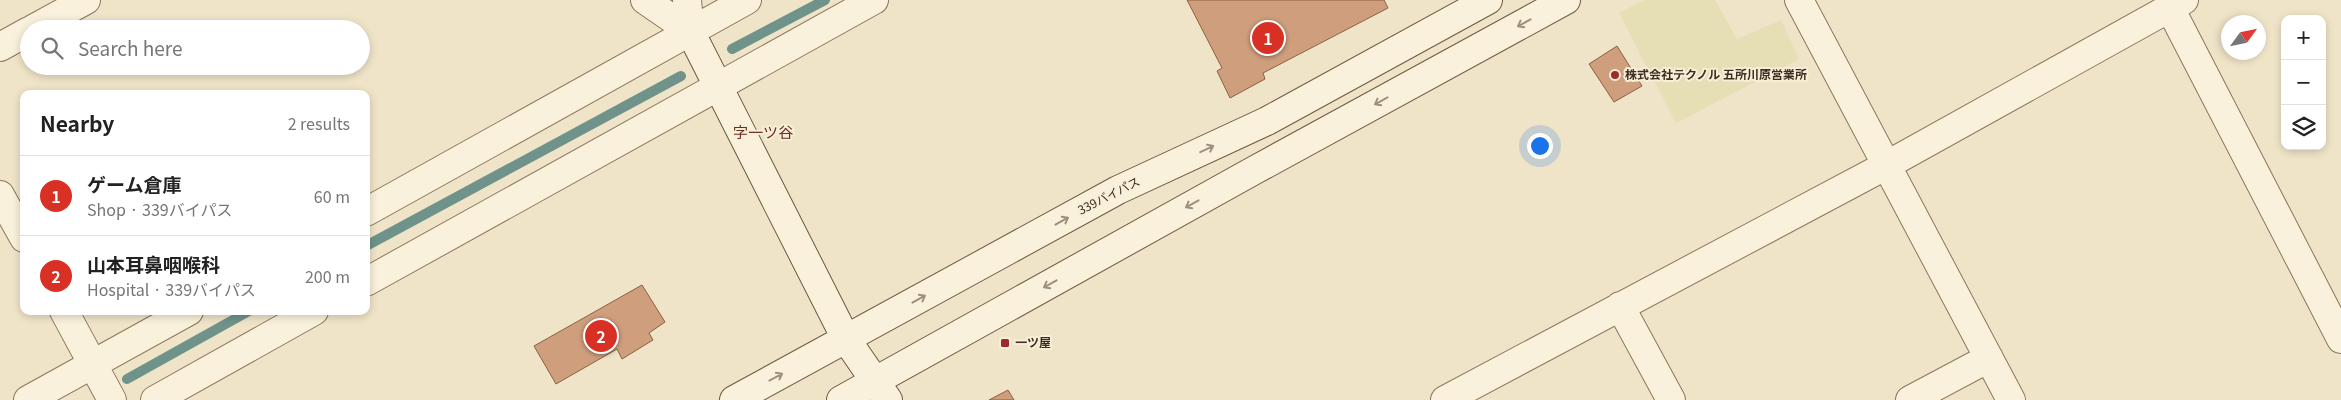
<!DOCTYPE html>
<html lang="en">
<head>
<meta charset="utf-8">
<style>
	:root { --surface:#fff; --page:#f2f2f2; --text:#222; --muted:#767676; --line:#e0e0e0; --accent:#d93025 }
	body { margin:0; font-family:Georgia,"Noto Sans JP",serif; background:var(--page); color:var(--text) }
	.controls { position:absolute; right:15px; top:15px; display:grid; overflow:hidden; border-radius:10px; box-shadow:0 2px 8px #0003 }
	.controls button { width:45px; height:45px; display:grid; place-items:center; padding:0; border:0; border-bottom:1px solid var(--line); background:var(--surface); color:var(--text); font:25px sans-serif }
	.compass { position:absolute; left:2221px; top:15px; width:45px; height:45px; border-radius:50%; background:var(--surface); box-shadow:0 2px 8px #0003; rotate:57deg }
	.you { position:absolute; left:1539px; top:145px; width:18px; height:18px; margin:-12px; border:4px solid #fff; border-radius:50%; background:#1a73e8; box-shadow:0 0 0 8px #1a73e833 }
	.badge { display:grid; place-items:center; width:32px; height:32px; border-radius:50%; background:var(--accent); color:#fff; font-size:16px; font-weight:700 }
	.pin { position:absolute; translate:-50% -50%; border:2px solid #fff; box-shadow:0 1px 5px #0006 }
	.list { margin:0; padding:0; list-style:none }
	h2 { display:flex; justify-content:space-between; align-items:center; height:65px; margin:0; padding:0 20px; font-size:21px }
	h2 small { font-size:16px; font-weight:400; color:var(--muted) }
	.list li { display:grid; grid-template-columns:32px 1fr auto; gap:15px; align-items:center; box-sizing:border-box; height:80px; padding:0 20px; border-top:1px solid var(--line) }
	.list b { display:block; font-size:19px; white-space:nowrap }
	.list p { margin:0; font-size:16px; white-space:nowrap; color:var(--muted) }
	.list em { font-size:16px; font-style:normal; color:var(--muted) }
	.icon { flex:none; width:28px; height:28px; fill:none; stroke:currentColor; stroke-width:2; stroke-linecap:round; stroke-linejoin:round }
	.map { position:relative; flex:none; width:2341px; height:400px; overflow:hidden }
	.search { position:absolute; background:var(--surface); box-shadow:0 2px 8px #0003; left:20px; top:20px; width:350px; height:55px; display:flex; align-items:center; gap:12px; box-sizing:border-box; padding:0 18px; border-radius:28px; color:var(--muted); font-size:19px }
	.panel { position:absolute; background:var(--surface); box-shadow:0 2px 8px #0003; left:20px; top:90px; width:350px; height:225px; border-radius:10px }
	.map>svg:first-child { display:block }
	.farmland { fill:#e6deb5 }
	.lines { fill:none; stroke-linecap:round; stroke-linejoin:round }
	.stream { stroke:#6f938a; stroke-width:10 }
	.building { fill:#cf9f7d; stroke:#8d5f41 }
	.street-casing { stroke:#8d765c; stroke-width:30 }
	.secondary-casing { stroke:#6f573f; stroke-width:30 }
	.street { stroke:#faf1dc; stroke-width:28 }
	.secondary { stroke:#faf1dc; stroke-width:28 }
	.oneway { stroke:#9c907e }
	.poi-dot { fill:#9e2a2b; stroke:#f7eed8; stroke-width:2 }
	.labels { text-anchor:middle; stroke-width:4; stroke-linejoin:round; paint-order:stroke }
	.poi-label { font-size:12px; font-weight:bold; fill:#3d2e20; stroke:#f7eed8; text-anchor:start }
	.street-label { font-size:12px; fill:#3d2e20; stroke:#f7eed8 }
	.quarter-label { font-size:15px; fill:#6b2e1e; stroke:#f7eed8 }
</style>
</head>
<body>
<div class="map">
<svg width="2341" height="400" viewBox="0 0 2341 400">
	<rect width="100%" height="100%" fill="#f0e4c8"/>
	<path class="farmland" d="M1645 0H1715L1737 39 1781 20 1799 59 1676 123 1619 13Z"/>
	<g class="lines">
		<path class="stream" d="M732 49 825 0
			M366 246 681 76
			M127 379 249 311"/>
	</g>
	<path class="building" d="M1187 0H1384L1388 8 1263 73 1265 79 1230 98 1217 71 1222 68Z
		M1617 46 1642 86 1614 102 1589 64Z
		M642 285 665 322 649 333 653 340 622 359 617 349 556 384 534 346Z
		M1008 390 1014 400H989Z"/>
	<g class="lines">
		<defs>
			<path id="street" d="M645 0 690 31
				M687 0 690 31
				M1799 0 2011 400
				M2170 8 2341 339
				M33 29 86 0
				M0 47 29 31
				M0 195 24 238
				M366 212 747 0
				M366 282 874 0
				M1620 306 1671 400
				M64 311 112 400
				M28 400 189 311
				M155 400 314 311
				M1445 400 1887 165 2184 0
				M1910 400 1989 358"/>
			<path id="secondary" d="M690 31 846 339 888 400
				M734 400 1118 190 1267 121 1488 0
				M841 400 1253 171 1566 0"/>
		</defs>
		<use href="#street" class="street-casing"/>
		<use href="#secondary" class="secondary-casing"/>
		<use href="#street" class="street"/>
		<use href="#secondary" class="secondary"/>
	</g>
	<defs><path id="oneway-shaft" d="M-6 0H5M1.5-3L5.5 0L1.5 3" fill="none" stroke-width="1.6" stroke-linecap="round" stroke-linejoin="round" transform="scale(1.25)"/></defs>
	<g class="oneway">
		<use href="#oneway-shaft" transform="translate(1524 23) rotate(151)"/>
		<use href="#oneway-shaft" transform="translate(1381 101) rotate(151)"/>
		<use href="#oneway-shaft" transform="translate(1207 149) rotate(-25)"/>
		<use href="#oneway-shaft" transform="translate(1192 204) rotate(151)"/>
		<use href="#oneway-shaft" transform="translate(1062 221) rotate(-29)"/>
		<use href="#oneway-shaft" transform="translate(1050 284) rotate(151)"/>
		<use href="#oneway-shaft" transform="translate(919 299) rotate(-29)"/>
		<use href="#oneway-shaft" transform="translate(776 377) rotate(-28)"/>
	</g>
	<g class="poi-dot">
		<circle cx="1615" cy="75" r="5"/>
		<rect x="1000" y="338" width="10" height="10" rx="2.5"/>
	</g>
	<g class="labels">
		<g class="poi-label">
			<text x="1625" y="79">株式会社テクノル 五所川原営業所</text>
			<text x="1015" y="347">一ツ屋</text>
		</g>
		<g class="street-label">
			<text transform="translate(1109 196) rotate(-27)" y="4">339バイパス</text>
		</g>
		<g class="quarter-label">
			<text x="763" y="138">字一ツ谷</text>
		</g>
	</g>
</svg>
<div class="controls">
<button>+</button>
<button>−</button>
<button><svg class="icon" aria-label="layers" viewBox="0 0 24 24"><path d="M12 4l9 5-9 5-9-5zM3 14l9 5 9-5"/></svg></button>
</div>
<svg class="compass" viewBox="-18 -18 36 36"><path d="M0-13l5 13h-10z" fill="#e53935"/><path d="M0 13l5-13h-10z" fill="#767676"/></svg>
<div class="you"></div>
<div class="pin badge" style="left:1268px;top:38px">1</div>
<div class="pin badge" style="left:601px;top:336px">2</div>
<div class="search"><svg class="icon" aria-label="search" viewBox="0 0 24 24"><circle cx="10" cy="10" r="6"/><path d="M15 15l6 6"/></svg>Search here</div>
<section class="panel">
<h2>Nearby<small>2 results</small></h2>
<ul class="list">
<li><span class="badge">1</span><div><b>ゲーム倉庫</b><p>Shop · 339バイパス</p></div><em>60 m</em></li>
<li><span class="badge">2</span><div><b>山本耳鼻咽喉科</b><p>Hospital · 339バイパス</p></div><em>200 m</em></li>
</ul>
</section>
</div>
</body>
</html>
